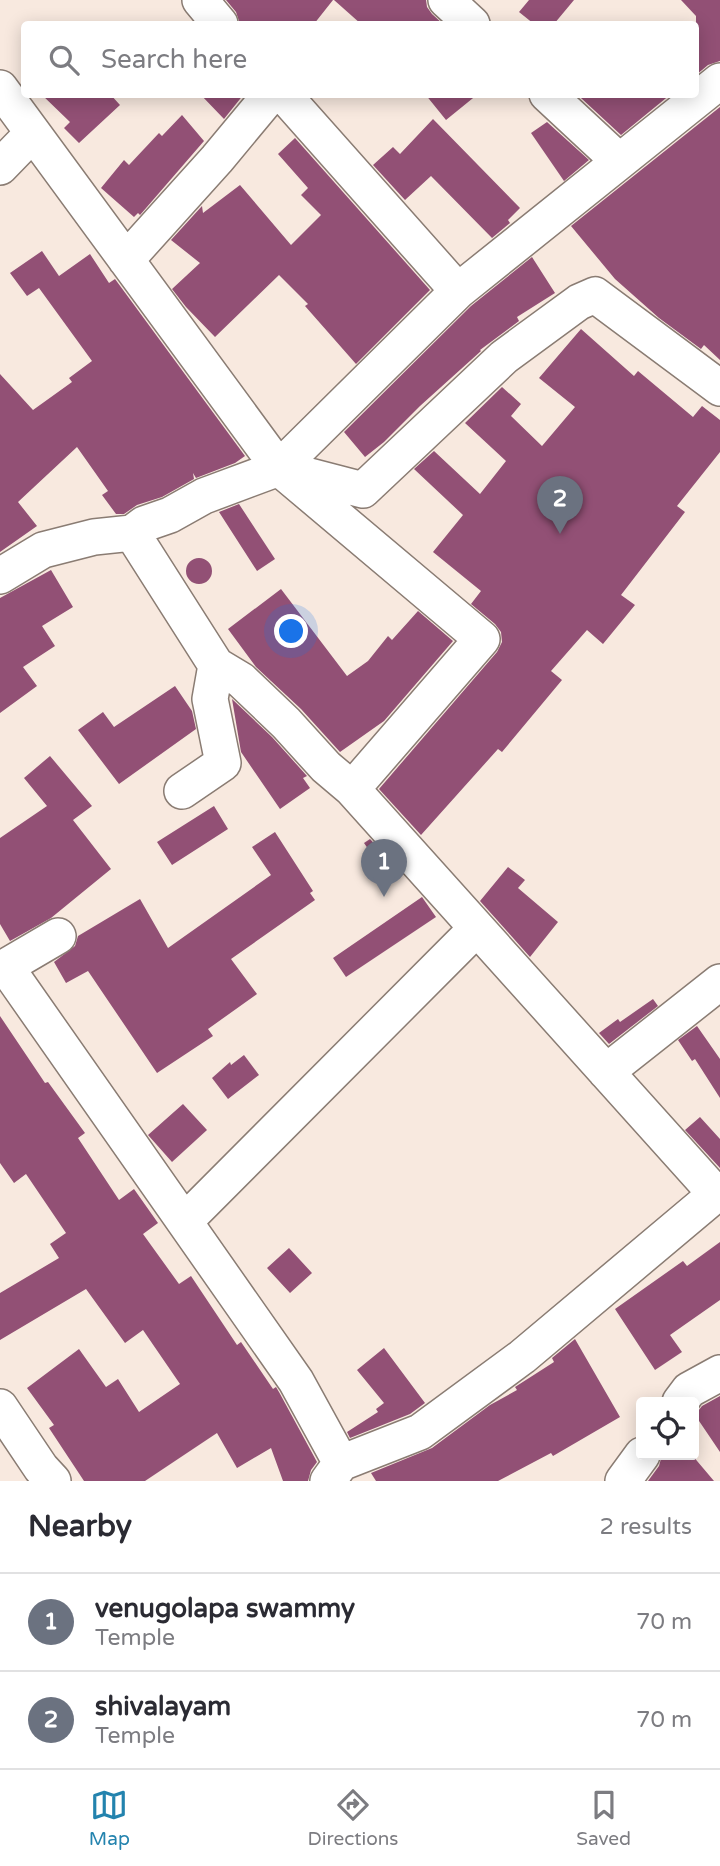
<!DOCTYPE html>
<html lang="en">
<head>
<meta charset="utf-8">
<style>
	:root { --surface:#fff; --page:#f7f7f7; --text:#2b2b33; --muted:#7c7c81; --line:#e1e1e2; --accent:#2383ae }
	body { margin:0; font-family:"Varela Round",sans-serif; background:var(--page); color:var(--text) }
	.controls { position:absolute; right:21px; bottom:21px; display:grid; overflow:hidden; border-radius:7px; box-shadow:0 4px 18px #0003 }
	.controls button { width:63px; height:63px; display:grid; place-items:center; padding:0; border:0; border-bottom:2px solid var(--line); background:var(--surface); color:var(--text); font:35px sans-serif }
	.you { position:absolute; left:292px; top:632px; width:24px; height:24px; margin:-18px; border:5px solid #fff; border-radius:50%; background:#1a73e8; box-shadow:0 0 0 10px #1a73e833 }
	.badge { display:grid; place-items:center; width:46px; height:46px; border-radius:50%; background:var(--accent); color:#fff; font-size:23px; font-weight:700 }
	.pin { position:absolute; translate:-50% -58px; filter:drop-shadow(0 2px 4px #0008) }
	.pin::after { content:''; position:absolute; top:37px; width:24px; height:21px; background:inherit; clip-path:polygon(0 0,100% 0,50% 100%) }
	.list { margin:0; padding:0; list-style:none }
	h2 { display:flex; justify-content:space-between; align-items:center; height:91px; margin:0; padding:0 28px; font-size:30px }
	h2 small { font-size:23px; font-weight:400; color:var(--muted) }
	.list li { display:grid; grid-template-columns:46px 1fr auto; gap:21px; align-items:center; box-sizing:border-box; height:98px; padding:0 28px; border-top:2px solid var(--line) }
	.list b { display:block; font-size:26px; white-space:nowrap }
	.list p { margin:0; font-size:23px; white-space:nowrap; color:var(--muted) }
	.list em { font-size:23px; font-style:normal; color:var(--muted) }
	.icon { flex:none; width:38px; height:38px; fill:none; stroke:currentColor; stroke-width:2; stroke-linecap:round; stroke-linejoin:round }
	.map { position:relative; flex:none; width:720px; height:1481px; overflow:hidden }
	.search { position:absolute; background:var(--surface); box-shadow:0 4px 18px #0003; left:21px; right:21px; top:21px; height:77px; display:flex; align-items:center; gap:18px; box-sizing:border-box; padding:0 24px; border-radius:7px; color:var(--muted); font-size:26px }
	.sheet { height:287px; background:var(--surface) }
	nav { display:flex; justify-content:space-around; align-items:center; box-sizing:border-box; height:98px; border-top:2px solid var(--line); background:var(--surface); font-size:19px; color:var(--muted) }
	nav a { display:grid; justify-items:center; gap:4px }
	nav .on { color:var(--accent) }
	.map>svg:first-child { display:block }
	.building { fill:#925075 }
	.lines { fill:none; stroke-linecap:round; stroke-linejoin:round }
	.minor-casing { stroke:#8a7c73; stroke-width:38 }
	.minor { stroke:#fff; stroke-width:35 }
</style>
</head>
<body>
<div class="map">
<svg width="720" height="1481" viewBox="0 0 720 1481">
	<rect width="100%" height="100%" fill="#f8e9df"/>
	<path class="building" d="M226 0H333L314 24H240L236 12Z
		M334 0H426L427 7 432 14 443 24H361Z
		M529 0H574L554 24H534L519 12Z
		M681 0H720V61L708 65 696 75V16Z
		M41 94H110L120 105 79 143 64 128 70 122Z
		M200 94H244L224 119Z
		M425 94H478L446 120Z
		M586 94H671L621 135 581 98Z
		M720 107V360L704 345 701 349 659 318 615 279 571 226Z
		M182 115 204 141 140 215 138 213 134 217 101 188 124 160 129 165 159 133 162 136Z
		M433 119 520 208 508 220 510 223 492 238 431 176 405 200 373 165 393 147 400 154Z
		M547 122 589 160 564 181 531 133Z
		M295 138 430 290 356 364 305 306 308 304 279 275 215 337 186 307 172 289 200 263 171 240 202 206 203 213 240 185 291 245 321 215 301 195 308 188 278 154Z
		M42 251 59 276 90 254 109 283 115 279 245 456 235 463 196 478 193 473 194 479 162 497 137 505 124 514H116L102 495 108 491 77 447 18 502 37 526 0 552V374L33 410 72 382 69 378 92 361 39 288 27 296 10 273Z
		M532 257 555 293 517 317 519 321 480 350 481 351 420 406 384 442 365 457 344 432 471 306Z
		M581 329 634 376 638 371 693 417 702 406 720 420V452L677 506 685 512 621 595 635 605 603 644 587 630 551 671 562 680 502 752 498 749 421 835 379 789 497 652 502 642 501 632 495 624 471 604 481 591 433 552 463 515 414 469 434 451 480 494 506 461 465 423 502 387 521 404 511 416 542 446 575 407 539 378Z
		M239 504 275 559 257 571 219 512Z
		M186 571a13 13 0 1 1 26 0a13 13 0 1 1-26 0Z
		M51 570 73 607 42 626 55 646 23 667 37 686 0 713V598Z
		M281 589 347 676 368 661 388 636 392 640 418 611 453 641 384 721 340 752 301 709 256 667 228 629Z
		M175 686 192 711 196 729 119 784 78 730 103 712 114 727Z
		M232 699 272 737 307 776 303 778 310 788 280 809 241 752Z
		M50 756 92 806 73 820 111 869 51 918 10 941 0 924V838L47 806 24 778Z
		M214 806 228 829 172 865 157 842Z
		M275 832 313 891 310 893 315 900 231 959 257 994 208 1029 213 1036 157 1073 88 971 66 983 54 962 75 946 78 936 140 899 168 948 271 875 252 847Z
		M370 839 395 866 387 876 364 843Z
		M508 867 525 880 518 888 558 922 530 957 480 901Z
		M422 897 436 917 346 977 333 958Z
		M653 999 658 1006 609 1044 599 1033 618 1019 620 1022Z
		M0 1016 45 1083 48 1082 85 1133 78 1138 119 1200 134 1189 158 1223 143 1234 179 1284 191 1276 237 1345 241 1342 273 1389 276 1387 279 1392 317 1462 311 1470 308 1481H283L271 1448 237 1468 217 1433 145 1481H84L49 1428 54 1425 27 1388 79 1349 106 1387 118 1379 139 1412 180 1384 143 1330 125 1343 86 1289 0 1340V1293L59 1258 50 1244 66 1233 26 1174 14 1183 0 1163Z
		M697 1026 720 1059V1098L695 1059 692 1061 678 1040Z
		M244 1055 259 1075 228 1099 212 1078 230 1062 231 1065Z
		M183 1104 207 1130 172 1162 148 1135Z
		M700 1117 720 1139V1168L685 1130Z
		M720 1242V1300L670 1335 682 1352 655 1370 615 1309 683 1261 687 1266Z
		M289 1248 312 1273 290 1293 267 1268Z
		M575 1339 620 1417 553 1456 551 1453 498 1481H376L371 1473 432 1448 490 1405 517 1390 515 1387 554 1362 552 1358Z
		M384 1348 425 1403 410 1414 350 1438 347 1432 378 1412 376 1409 384 1403 357 1370Z
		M720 1396V1452L695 1415 702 1406Z
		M662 1455H692L714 1481H648L659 1466Z"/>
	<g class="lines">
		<defs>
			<path id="minor" d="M200 0 220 24
				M446 0 472 24
				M0 88 279 468 482 639 352 789 716 1194 522 1357 420 1432 341 1463 328 1481
				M283 94 458 291
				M547 94 619 161
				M0 167 33 133
				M126 260 217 159 271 94
				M290 471 363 490 504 357 579 302 595 295 720 388
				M132 533 216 665 241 680 286 723 326 767 352 789
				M0 576 43 550 94 537 132 533 144 524 170 515 204 496 279 468 458 291 720 81
				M182 791 223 763 210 699 216 665
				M6 967 296 1381 341 1463
				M0 970 58 936
				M606 1072 720 982
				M185 1221 476 929
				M680 1402 689 1390 720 1373
				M0 1407 41 1468 53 1481
				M623 1481 642 1455"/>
		</defs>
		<use href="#minor" class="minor-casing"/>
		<use href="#minor" class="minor"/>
	</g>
</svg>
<div class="controls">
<button><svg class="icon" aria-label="locate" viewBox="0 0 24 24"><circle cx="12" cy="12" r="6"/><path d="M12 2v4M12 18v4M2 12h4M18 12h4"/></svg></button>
</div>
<div class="you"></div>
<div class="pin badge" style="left:384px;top:897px;background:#6b7280">1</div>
<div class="pin badge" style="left:560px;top:534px;background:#6b7280">2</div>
<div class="search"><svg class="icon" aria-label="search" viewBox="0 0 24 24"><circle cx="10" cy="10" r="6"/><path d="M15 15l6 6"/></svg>Search here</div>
</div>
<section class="sheet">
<h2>Nearby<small>2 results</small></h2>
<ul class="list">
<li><span class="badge" style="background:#6b7280">1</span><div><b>venugolapa swammy</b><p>Temple</p></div><em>70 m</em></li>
<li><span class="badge" style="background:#6b7280">2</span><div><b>shivalayam</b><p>Temple</p></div><em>70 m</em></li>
</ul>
</section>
<nav>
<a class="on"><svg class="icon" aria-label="map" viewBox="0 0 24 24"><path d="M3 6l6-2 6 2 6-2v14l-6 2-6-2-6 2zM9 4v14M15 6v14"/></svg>Map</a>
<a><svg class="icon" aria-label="directions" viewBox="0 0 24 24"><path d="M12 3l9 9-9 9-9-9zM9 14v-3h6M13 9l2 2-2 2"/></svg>Directions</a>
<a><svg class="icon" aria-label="saved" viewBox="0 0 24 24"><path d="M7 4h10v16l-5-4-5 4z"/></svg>Saved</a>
</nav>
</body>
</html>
